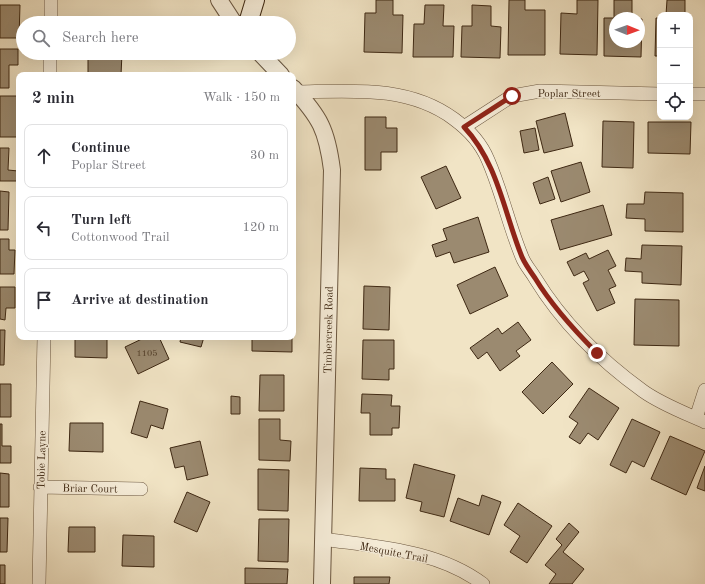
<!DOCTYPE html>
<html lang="en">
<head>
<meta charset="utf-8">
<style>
	:root { --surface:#fff; --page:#f2f2f3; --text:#2b2b33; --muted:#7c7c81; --line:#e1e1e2 }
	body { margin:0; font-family:"Old Standard TT",serif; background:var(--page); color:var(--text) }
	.controls { position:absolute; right:12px; top:12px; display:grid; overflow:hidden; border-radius:8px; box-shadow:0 4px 16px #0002 }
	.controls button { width:36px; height:36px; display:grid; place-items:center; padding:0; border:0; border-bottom:1px solid var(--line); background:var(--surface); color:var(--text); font:20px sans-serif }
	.compass { position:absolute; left:609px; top:12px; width:36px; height:36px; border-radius:50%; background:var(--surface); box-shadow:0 4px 16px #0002; rotate:91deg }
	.stop { position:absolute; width:12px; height:12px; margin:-9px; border:3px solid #8f2418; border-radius:50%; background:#fff }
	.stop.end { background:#8f2418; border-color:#fff; box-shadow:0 1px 4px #0008 }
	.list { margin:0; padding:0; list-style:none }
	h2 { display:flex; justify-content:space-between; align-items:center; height:52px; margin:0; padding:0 16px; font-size:17px }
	h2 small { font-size:13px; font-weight:400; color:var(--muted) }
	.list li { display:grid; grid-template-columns:26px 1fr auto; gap:12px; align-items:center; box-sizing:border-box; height:64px; margin:0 8px 8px; padding:0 8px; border:1px solid var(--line); border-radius:8px }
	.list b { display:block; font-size:15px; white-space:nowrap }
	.list p { margin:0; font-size:13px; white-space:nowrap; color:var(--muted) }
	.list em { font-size:13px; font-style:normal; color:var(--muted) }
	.icon { flex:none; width:22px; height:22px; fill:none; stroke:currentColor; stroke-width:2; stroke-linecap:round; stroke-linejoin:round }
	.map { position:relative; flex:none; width:705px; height:584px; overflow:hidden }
	.search { position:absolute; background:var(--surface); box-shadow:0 4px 16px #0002; left:16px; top:16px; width:280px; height:44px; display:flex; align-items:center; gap:10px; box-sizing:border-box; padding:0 14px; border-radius:22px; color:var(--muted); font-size:15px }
	.panel { position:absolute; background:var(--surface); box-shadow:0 4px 16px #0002; left:16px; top:72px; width:280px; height:268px; border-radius:8px }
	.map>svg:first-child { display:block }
	.building { fill:#9b8a70; stroke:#3e2813 }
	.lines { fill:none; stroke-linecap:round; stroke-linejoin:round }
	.minor-casing { stroke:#6b5740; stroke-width:14 }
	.tertiary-casing { stroke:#6b5740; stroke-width:18 }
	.secondary-casing { stroke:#3e2813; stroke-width:20 }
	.minor { stroke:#f6edd9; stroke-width:13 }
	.tertiary { stroke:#f6edd9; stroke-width:16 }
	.secondary { stroke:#f6edd9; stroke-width:18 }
	.route { stroke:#8f2418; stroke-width:5 }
	.labels { text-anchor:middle; stroke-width:3; stroke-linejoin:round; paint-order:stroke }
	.number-label { font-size:9px; fill:#55402a }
	.street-label { font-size:11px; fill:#3e2813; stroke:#f6edd9 }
</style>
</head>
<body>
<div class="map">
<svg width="705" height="584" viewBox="0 0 705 584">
	<rect width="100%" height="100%" fill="#f1e4c5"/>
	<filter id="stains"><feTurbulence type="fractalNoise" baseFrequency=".005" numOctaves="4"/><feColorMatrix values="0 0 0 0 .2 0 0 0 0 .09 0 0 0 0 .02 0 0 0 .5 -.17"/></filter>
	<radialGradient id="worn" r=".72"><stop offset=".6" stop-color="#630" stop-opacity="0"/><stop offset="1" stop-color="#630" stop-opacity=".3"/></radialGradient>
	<path class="building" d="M376 0H393V15H403L402 53 364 52 365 13H376Z
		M509 0H525V10H545V55H508Z
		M577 0H598L597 55 560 54 561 13 577 14Z
		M614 0H632V18H615V42H639V19H642L641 57 604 56V18H614Z
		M667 0H685V15H666Z
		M0 5H20L19 38H0Z
		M425 5H444L443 26H454L453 57H413L414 24H424Z
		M472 5 491 6V26L501 27 500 58 461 57 462 26H472Z
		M656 18H660V56H655Z
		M690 19H692L691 57H690Z
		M0 49H18V65H9V88H0Z
		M88 53H122L121 75H88Z
		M0 96H18L17 137H0Z
		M565 113 573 146 544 153 536 121Z
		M365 117H386V128H397V152H381V170H365Z
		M603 121 634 122 633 168 602 167Z
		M648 122H691L690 154 648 153Z
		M535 128 539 150 524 153 520 131Z
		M0 148H9L8 170 18 171V181H0Z
		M581 162 590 192 561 202 551 171Z
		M446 166 461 198 436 209 421 177Z
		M548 177 555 199 540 204 533 183Z
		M0 191 9 192 8 230H0Z
		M645 192 683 193V232L645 231V219L626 218 627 204H644Z
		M603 205 612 235 560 250 551 220Z
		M478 217 489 252 454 263 450 252 436 257 432 245 447 240 443 229Z
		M0 239H9V250H15L14 274H0Z
		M642 245 682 246 681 285 642 283V272L625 271 626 258 641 259Z
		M608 250 616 266 608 270 616 286 609 289 615 303 597 311 583 283 589 280 584 271 574 276 567 262 586 253 589 259Z
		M495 267 508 296 470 314 457 285Z
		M364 286 390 287 389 330 363 329Z
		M0 287H15V308H6L5 320 0 319Z
		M635 299 679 300V346L634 345Z
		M518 322 531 340 516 351 520 356 500 371 487 352 478 359 470 348 498 328 502 334Z
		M0 330H5L4 365H0Z
		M75 337H107V358L75 357Z
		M146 337H159L169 359 138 374 125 347Z
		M181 337H204L201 347 180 342Z
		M252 337H292V352L252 351Z
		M363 340H394V369H389V380L362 379Z
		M552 362 573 384 543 414 522 392Z
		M260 375H284V411H259Z
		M0 384H11V417H0Z
		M589 388 619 408 598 440 588 433 580 444 569 437 578 423 569 417Z
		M362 394 392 395 391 406H400L399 428H392V435H370V413H361Z
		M231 396 240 397V414H231Z
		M140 401 168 409 163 429 151 425 147 438 131 433Z
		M259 419H280V440L291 441 290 461 259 460Z
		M632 419 660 432 644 467 632 461 626 473 610 465Z
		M70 423H103V452L69 451Z
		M0 424H2V446H11V463H0Z
		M670 436 705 451 686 495 651 479Z
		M200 441 208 475 187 480 184 466 175 468 170 448Z
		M414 464 455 475 444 517 420 511 422 502 406 498Z
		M705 466V491L697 488Z
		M360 468 386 469V479H395V501H359Z
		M258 469 289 470 288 511 258 510Z
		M0 473 9 474V507H0Z
		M187 492 210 502 197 532 174 522Z
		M482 495 501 502 489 535 450 521 458 498 479 506Z
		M518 503 552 526 527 563 510 552 520 536 504 525Z
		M0 518H8L7 552H0Z
		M259 519H289L288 562 258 561Z
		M569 523 579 532 563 552 584 569 572 584H549L556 574 545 565 562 545 556 539Z
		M69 527H95V552H68Z
		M123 535 154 536V567L122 566Z
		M0 565H5V584H0Z
		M245 568 288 569 287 584H245Z
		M354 577H390L389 584H354Z"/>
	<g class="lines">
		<defs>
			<path id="minor" d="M51 23V0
				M50 75V53
				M297 92C351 91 408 85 454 119 469 130 481 143 488 160 502 192 509 226 522 257 525 265 531 271 535 278 562 322 600 360 643 391 661 404 685 413 705 422
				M690 94H705
				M464 127 512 96 540 91 660 94
				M696 418 705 390
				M40 487 141 489
				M323 539C377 547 438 550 483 584
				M39 584 44 337"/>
			<path id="tertiary" d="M219 0 234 23
				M260 53 281 75
				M293 88C320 117 327 130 332 170L322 584"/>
			<path id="secondary" d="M248 23 255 0"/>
		</defs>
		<use href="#minor" class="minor-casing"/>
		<use href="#tertiary" class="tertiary-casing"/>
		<use href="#secondary" class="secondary-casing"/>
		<use href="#minor" class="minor"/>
		<use href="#tertiary" class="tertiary"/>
		<use href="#secondary" class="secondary"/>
	</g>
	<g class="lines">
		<path class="route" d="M512 96 464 127C498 163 504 213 522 257 525 264 530 271 535 278 552 306 574 330 597 353"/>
	</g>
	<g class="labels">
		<g class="number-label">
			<text x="147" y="356">1105</text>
		</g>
		<g class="street-label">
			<text x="569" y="97">Poplar Street</text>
			<text transform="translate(328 330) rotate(-89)" y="4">Timbercreek Road</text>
			<text transform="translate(41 460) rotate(-89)" y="4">Tobie Layne</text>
			<text transform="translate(90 488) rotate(1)" y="4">Briar Court</text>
			<text transform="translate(394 552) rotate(11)" y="4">Mesquite Trail</text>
		</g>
	</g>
	<rect width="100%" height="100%" filter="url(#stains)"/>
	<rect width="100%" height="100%" fill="url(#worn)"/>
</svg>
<div class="controls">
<button>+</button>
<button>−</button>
<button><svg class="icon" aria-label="locate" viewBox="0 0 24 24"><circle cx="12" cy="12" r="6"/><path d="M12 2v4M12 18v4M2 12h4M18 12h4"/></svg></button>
</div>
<svg class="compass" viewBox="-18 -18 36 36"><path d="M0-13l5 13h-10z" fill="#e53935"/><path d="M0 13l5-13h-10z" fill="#7c7c81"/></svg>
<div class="stop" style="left:512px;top:96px"></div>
<div class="stop end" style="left:597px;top:353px"></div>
<div class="search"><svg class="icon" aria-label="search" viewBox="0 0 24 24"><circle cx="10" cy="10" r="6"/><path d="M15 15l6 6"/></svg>Search here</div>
<section class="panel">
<h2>2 min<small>Walk · 150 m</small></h2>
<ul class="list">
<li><svg class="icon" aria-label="ahead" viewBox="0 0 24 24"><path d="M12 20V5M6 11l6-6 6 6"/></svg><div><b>Continue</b><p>Poplar Street</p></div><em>30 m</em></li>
<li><svg class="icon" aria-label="left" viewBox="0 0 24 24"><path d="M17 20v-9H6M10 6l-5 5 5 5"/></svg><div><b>Turn left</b><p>Cottonwood Trail</p></div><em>120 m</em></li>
<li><svg class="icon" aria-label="arrive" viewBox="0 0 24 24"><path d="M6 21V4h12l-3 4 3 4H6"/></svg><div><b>Arrive at destination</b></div></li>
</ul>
</section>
</div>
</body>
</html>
